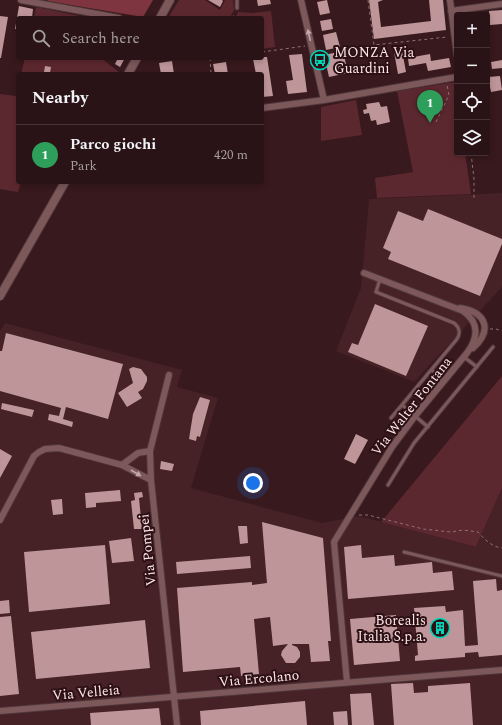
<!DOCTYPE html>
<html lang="en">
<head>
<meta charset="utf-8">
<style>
	:root { --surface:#2a1316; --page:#362023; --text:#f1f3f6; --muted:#a59ea1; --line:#463235; --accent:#d93025 }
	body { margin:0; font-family:Spectral,serif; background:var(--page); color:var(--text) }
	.controls { position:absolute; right:12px; top:12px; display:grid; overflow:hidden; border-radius:4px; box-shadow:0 2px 6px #0003 }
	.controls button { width:36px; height:36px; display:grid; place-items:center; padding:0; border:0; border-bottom:1px solid var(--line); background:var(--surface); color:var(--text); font:20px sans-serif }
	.you { position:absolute; left:253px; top:483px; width:14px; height:14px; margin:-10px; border:3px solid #fff; border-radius:50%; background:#1a73e8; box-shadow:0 0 0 6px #1a73e833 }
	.badge { display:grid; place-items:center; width:26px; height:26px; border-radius:50%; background:var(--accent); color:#fff; font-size:13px; font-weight:700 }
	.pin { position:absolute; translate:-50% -33px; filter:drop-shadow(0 1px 2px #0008) }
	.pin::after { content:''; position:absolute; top:21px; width:14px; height:12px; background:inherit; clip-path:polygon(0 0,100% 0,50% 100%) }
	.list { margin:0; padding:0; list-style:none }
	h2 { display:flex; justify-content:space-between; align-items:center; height:52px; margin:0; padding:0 16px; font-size:17px }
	h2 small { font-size:13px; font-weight:400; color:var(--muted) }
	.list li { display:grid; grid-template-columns:26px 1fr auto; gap:12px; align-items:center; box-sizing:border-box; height:60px; padding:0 16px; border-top:1px solid var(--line) }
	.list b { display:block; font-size:15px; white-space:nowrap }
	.list p { margin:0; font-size:13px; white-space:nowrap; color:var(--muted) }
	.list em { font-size:13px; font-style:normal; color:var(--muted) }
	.icon { flex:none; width:22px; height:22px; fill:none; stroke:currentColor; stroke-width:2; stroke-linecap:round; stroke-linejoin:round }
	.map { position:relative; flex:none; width:502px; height:725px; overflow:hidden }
	.search { position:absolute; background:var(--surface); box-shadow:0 2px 6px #0003; left:16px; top:16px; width:248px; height:44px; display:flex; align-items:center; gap:10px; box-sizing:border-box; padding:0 14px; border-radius:4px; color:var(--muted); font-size:15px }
	.panel { position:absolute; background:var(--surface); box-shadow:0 2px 6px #0003; left:16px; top:72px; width:248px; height:112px; border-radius:4px }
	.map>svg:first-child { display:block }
	.built { fill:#462125 }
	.green { fill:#5c282f }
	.forest { fill:#7e353f }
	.building { fill:#be9699 }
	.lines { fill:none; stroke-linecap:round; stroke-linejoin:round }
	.service-casing { stroke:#4e3538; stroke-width:5 }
	.minor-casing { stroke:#4e3538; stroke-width:8 }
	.secondary-casing { stroke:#4e3538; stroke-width:10 }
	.path { stroke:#8d7275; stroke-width:1; stroke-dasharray:3 3; stroke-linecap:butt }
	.service { stroke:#7c585b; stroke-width:3 }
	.minor { stroke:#7c585b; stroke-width:6 }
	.secondary { stroke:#7c585b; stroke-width:8 }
	.oneway { fill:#c2a6a8 }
	.labels { text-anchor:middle; stroke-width:4; stroke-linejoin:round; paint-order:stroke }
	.poi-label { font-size:14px; fill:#fbe5e7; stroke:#2d1014; text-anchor:start }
	.street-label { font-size:14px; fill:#fbe5e7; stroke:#2d1014 }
</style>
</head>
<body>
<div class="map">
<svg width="502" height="725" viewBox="0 0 502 725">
	<rect width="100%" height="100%" fill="#38191d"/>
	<path class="built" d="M502 193V287L414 382 336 351 361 288 369 199Z
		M5 323 182 370 177 387 218 398 191 488 322 523 359 516 476 547 502 488V725H0V331Z"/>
	<path class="green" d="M179 0H205L220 10 225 0H233L234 10 230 18H168Z
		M36 7 89 18H34Z
		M271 11 275 47 262 49V18H235L238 12 252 13Z
		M25 58H101L119 72 117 74H21Z
		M456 82 457 92V153H465L471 194 377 198 375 178 413 172 397 91Z
		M18 88V182H21L18 192 0 189V94L16 96Z
		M356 100 362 135 321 141V107Z
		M502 376V488L476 547 381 522Z"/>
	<path class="forest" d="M48 0H153L143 17 47 1Z"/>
	<path class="building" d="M208 0H222L223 1 220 7Z
		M257 0H270L271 4 258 6Z
		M327 0 330 13 320 15 317 2Z
		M369 0H383L378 2 381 27 431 21 429 0H443L446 30 374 39Z
		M19 6 33 9 32 18H18V29H15Z
		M502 10V24L490 25 489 11Z
		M0 16 8 17 1 58H0Z
		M331 19 333 29 322 31 320 21Z
		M336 32 340 47 326 50 323 35Z
		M402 50 406 72 398 74 394 52Z
		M343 51 348 73 329 77 324 55Z
		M302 54 307 92 288 94 286 81 293 80 289 55Z
		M430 54 431 61 449 58 451 67 428 71 426 63 409 66 408 58Z
		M262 57H267L273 96 262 97V74H256L253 59Z
		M118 58H125L120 67 115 64Z
		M502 60V68L492 69 491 62Z
		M172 61 174 74H161L159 63Z
		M226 62 228 74H215L213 64Z
		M45 66 51 67 50 73 44 72Z
		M500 76 502 90 491 92 488 77Z
		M379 102 381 107 387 106 390 122 377 125 376 120 371 121 369 113 364 114 363 110 367 109 366 104Z
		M428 209 502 239V244L480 296 388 259 391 252 383 248 398 211 423 221Z
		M375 304 428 326 406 376 348 352 352 343 358 345Z
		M6 333 123 364 108 419 66 407 63 419 73 422 72 427 48 420 49 414 59 416 61 408 0 391V351H2Z
		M133 367 141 369 147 377V381L143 389 138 392 142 398 127 407 118 393 133 383 129 369Z
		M200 397 210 400 200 437 197 436 196 441 189 439 193 414Z
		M2 403 34 410 32 417 1 409Z
		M356 434 368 440 355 464 344 459Z
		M0 449 12 456 0 478Z
		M161 461 174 464 172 471 160 469Z
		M120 490 121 501 96 503V507L86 508 85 493Z
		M142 492 143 497 139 498 142 529H134L131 501 135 500 134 493Z
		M62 499 63 514 53 515 51 500Z
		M262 522 323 538 331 641H328L330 661 311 662 309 644H292V645L297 647 300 652V657L295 663H286L281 655 282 651 288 644 273 646 270 617 254 619 259 674 241 676 240 667 183 672 177 588 252 582V585L267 583Z
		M238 526H247L248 543 240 544Z
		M131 538 134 561 112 563 109 541Z
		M105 545 110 604 29 612 24 552Z
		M361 545 362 558 394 555 395 566 432 562 433 573 452 571 454 590 348 599 344 547Z
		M250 556 251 568 177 574 176 562Z
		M496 579 497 591 502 590V655L479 657 478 652 465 653V657L415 661V656L418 655 414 608 445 606 446 612 463 610 465 646 478 645 473 581Z
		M9 600 10 613 0 614V601Z
		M396 615 400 661 354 665 350 619Z
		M11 616 19 694 0 696V617Z
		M145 620 150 668 36 679 31 632Z
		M413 683 414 693 428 692V686L470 683 473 725H394L391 684Z
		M371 693 374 725H352L350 694Z
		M305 701 307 725H201L200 711Z
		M159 708 161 725H91L90 713Z
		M347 711 348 725H334L333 712Z"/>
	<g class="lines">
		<defs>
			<path id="service" d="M237 0V8
				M380 279 376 292 454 323C459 327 461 333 457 339L391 418
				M464 357 477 367
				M432 370 444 382
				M402 405 428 427
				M388 485 414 443 493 347
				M404 552 502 576"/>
			<path id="minor" d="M21 0 119 18
				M301 0 324 100
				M450 0 457 55
				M451 11 502 4
				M262 108 324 100 457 77
				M460 308C486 312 493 330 473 348
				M169 375 150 451 151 480 177 725
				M122 465 138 453 150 451
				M0 520 34 456 39 452 45 449 59 448 122 465 143 476 151 480
				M347 682 334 542 392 447 415 416 467 353C478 338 480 323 463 311L364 273
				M0 711 502 670"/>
			<path id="secondary" d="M160 18 170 0
				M128 74 137 58
				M0 296 65 182"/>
		</defs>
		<use href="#service" class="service-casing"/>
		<use href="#minor" class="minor-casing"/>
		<use href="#secondary" class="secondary-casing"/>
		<path class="path" d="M368 0 374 45 447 37
			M232 18 235 13
			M262 52 305 46
			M208 58H215
			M210 58 211 74
			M436 122 449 95 447 85
			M471 153 474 179V198
			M490 329H496L502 331
			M359 515H368L423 529 451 532 463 530 478 532C484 539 492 547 502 548"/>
		<use href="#service" class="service"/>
		<use href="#minor" class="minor"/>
		<use href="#secondary" class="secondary"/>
	</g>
	<defs><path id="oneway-solid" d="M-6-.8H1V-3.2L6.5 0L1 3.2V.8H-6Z"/></defs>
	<g class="oneway">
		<use href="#oneway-solid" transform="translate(309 35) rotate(-103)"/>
		<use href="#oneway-solid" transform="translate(136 473) rotate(30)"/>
	</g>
	<defs>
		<symbol id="bus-ring" viewBox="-11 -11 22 22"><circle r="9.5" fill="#2d1014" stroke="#00d5b7" stroke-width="1.5"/><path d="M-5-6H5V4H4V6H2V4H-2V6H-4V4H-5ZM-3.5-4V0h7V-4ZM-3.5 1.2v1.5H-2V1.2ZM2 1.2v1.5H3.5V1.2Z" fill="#00d5b7"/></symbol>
		<symbol id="building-ring" viewBox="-11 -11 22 22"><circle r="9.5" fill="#2d1014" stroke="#00d5b7" stroke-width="1.5"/><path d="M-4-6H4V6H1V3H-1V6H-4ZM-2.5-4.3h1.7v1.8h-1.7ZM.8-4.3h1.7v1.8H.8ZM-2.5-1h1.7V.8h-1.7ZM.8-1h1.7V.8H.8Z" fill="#00d5b7"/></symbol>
	</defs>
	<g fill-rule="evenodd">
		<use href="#bus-ring" x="309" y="49" width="22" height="22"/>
		<use href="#building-ring" x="429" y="617" width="22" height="22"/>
	</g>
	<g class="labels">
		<g class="poi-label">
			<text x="334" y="57">MONZA Via<tspan x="334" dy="16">Guardini</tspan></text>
			<text x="426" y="625" text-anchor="end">Borealis<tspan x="426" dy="16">Italia S.p.a.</tspan></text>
		</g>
		<g class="street-label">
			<text transform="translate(411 406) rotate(-52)" y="5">Via Walter Fontana</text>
			<text transform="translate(147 550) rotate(-96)" y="5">Via Pompei</text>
			<text transform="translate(259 678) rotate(-5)" y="5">Via Ercolano</text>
			<text transform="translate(86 692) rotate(-5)" y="5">Via Velleia</text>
		</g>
	</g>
</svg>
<div class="controls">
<button>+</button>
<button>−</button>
<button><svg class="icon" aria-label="locate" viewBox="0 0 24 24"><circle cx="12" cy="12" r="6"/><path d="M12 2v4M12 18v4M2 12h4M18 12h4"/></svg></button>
<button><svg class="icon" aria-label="layers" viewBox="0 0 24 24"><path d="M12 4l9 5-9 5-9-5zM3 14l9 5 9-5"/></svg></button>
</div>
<div class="you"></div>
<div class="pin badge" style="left:430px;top:123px;background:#2e9e5b">1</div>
<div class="search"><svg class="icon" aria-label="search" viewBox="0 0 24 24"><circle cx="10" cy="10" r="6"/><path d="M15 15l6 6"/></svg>Search here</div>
<section class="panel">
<h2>Nearby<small></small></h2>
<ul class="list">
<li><span class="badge" style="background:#2e9e5b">1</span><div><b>Parco giochi</b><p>Park</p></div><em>420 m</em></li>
</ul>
</section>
</div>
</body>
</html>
